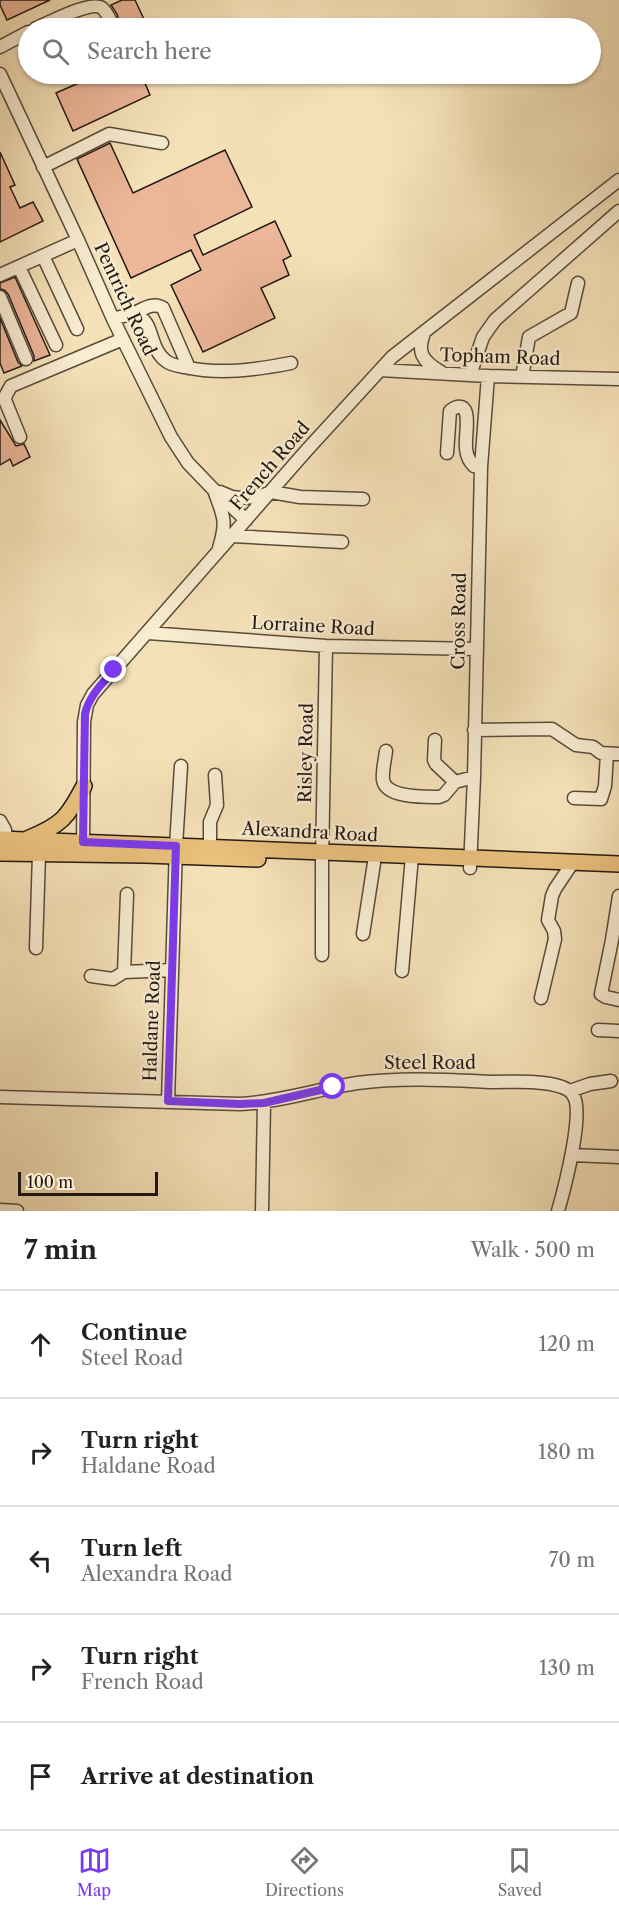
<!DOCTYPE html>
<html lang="en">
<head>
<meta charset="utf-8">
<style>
	:root { --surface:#fff; --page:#f2f2f2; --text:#222; --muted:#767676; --line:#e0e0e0; --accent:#7c3aed }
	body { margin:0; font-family:"Libre Caslon Text",serif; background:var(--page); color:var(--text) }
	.scale { position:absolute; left:18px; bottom:15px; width:140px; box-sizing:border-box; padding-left:6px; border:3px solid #241913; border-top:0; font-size:16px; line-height:21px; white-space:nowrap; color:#241913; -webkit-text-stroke:4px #f8ecd1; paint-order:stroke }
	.stop { position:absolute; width:18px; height:18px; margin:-14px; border:4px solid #7c3aed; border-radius:50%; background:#fff }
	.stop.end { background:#7c3aed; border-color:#fff; box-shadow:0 2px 6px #0008 }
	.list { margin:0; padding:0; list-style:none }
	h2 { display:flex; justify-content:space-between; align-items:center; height:78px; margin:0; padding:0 24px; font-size:26px }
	h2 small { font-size:20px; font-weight:400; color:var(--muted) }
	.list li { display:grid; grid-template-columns:39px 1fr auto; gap:18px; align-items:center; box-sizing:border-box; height:108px; padding:0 24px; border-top:2px solid var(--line) }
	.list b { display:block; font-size:22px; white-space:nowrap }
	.list p { margin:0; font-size:20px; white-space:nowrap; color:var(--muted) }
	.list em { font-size:20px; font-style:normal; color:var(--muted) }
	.icon { flex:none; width:33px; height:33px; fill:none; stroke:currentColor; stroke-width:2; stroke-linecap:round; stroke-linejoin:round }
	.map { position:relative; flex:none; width:619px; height:1211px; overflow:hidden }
	.search { position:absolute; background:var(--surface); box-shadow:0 2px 4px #0004; left:18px; right:18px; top:18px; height:66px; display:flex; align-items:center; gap:15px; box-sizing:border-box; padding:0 21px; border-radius:33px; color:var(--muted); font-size:22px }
	.sheet { height:618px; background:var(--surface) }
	nav { display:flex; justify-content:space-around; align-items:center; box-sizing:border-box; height:84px; border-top:2px solid var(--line); background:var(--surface); font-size:16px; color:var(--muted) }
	nav a { display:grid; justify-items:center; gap:3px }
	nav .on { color:var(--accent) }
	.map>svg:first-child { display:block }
	.building { fill:#ecb699; stroke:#241913; stroke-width:1.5 }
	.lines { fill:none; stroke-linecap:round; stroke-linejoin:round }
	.minor-casing { stroke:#584b3c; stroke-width:15 }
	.major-casing { stroke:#241913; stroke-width:18 }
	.minor { stroke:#f8ecd1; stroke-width:12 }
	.major { stroke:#eac07c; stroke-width:15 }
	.route { stroke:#7c3aed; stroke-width:8 }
	.labels { text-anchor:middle; stroke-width:4.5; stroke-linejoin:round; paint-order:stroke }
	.street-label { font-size:18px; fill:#241913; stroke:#f8ecd1 }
</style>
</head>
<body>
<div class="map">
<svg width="619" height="1211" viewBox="0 0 619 1211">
	<rect width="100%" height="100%" fill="#f5e1b8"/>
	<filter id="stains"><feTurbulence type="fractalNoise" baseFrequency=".00333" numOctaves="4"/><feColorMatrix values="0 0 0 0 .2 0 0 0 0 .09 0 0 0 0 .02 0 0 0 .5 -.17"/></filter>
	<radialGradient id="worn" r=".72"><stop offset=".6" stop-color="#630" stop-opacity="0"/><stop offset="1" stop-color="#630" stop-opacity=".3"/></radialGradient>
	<path class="building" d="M0 0H50L7 20 0 5Z
		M122 0H135L148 28H122L117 14 111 5Z
		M99 74H141L150 95 73 131 56 93Z
		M110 143 133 193 225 150 252 207 194 235 203 255 275 221 291 256 283 260 289 275 261 288 275 318 203 352 171 285 201 270 191 250 131 278 77 159Z
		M0 152 15 185 10 187 20 208 33 202 43 221 0 242Z
		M15 277 50 355 34 361V356L8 294 4 290 0 289V283Z
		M0 318 18 362 22 366 4 373 0 363Z
		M0 420 16 446 24 444 30 457 13 466 10 459 0 465Z"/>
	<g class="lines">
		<defs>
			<path id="minor" d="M36 28C49 23 91 0 102 8 108 13 111 22 114 28
				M0 47 28 32
				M0 74 78 240 113 319 171 437 188 463 214 490 246 520
				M43 167 109 134 162 143
				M43 256 77 329
				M19 267 56 345
				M0 275 78 240
				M0 297 26 359
				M132 314C142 310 153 301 163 308L189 368
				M113 319C160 303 143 344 166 361 171 365 178 366 184 367 221 375 254 370 291 363
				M425 331C416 352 422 361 441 372
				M380 370 488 376 619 379
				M470 375 483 337 495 320 619 211
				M522 377 529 337 571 313 578 283
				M20 437 5 400 6 395 11 386 123 339
				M447 453 450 411C455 407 463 403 466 413 470 430 459 452 474 466L481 467
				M220 492 232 497 240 498 258 497 271 492 300 497 363 499
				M215 493C224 517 227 522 219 548
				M232 536 342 542
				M148 633 326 646 477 649
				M474 730 552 729 576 745 593 747 601 753 619 754
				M435 740 434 760 436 764 455 782
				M386 751C385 760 382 771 383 780 386 798 424 797 439 797L444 795 455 782 474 777
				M574 798 601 799 605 786 607 754
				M0 821 5 830 6 839
				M210 847V822L217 805 215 775
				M83 849 84 722 87 705 93 694 306 451 392 357 619 180
				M470 868 474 777 481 467 488 376
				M619 896 612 940 601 994 606 997 619 1000
				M363 934 374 863
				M36 948 39 854
				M322 955V861L326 646
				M402 971 412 856
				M124 972 127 894
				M91 976 113 979 124 972 172 970
				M541 998 555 939 554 931 548 920 552 896 555 889 573 862
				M598 1030 619 1031
				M570 1091 590 1084 611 1081
				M0 1097 240 1104C280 1102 318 1089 357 1083 402 1077 449 1080 494 1082 516 1082 542 1080 562 1087 567 1089 571 1091 573 1095 585 1111 564 1190 558 1211
				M168 1101 176 846 181 766
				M572 1155 619 1157
				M0 1210 17 1211
				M262 1211 264 1103"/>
			<path id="major" d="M0 839 619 864
				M27 839C62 825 67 818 84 786
				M0 853 145 855 258 859"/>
		</defs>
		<use href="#minor" class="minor-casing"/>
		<use href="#major" class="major-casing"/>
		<use href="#minor" class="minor"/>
		<use href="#major" class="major"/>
	</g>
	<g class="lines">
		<path class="route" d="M114 670C102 684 89 696 85 714L83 842 176 846 168 1101 240 1104 264 1103 333 1087"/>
	</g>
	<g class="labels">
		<g class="street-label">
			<text transform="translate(125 299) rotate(65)" y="6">Pentrich Road</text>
			<text transform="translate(500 357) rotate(2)" y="6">Topham Road</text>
			<text transform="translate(270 466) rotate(-49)" y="6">French Road</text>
			<text transform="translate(459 621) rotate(-89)" y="6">Cross Road</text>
			<text transform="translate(313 626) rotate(3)" y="6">Lorraine Road</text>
			<text transform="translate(306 753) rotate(-89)" y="6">Risley Road</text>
			<text transform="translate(310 832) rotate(3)" y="6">Alexandra Road</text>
			<text transform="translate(152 1021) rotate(-88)" y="6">Haldane Road</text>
			<text x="430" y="1069">Steel Road</text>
		</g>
	</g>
	<rect width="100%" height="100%" filter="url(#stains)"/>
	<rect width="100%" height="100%" fill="url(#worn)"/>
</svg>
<div class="scale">100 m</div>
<div class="stop" style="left:333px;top:1087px"></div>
<div class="stop end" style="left:114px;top:670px"></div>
<div class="search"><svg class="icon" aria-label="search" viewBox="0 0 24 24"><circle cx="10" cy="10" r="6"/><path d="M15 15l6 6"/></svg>Search here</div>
</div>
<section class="sheet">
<h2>7 min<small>Walk · 500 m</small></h2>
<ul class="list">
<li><svg class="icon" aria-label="ahead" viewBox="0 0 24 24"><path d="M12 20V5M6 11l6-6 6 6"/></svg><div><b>Continue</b><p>Steel Road</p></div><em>120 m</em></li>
<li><svg class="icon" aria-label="right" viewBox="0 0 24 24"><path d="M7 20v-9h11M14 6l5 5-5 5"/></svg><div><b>Turn right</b><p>Haldane Road</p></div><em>180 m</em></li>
<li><svg class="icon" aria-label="left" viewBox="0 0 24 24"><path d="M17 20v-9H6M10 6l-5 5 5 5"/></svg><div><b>Turn left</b><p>Alexandra Road</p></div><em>70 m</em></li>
<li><svg class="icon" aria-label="right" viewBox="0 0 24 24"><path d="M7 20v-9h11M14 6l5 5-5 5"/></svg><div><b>Turn right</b><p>French Road</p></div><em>130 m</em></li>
<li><svg class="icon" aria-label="arrive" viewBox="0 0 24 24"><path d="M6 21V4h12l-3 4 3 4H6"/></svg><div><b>Arrive at destination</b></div></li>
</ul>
</section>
<nav>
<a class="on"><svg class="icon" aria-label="map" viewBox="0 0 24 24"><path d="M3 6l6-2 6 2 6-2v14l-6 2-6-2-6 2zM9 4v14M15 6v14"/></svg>Map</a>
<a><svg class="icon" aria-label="directions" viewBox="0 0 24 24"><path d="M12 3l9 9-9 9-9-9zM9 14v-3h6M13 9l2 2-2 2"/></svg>Directions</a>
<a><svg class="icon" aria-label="saved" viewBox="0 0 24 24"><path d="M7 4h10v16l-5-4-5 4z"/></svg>Saved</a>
</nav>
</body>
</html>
